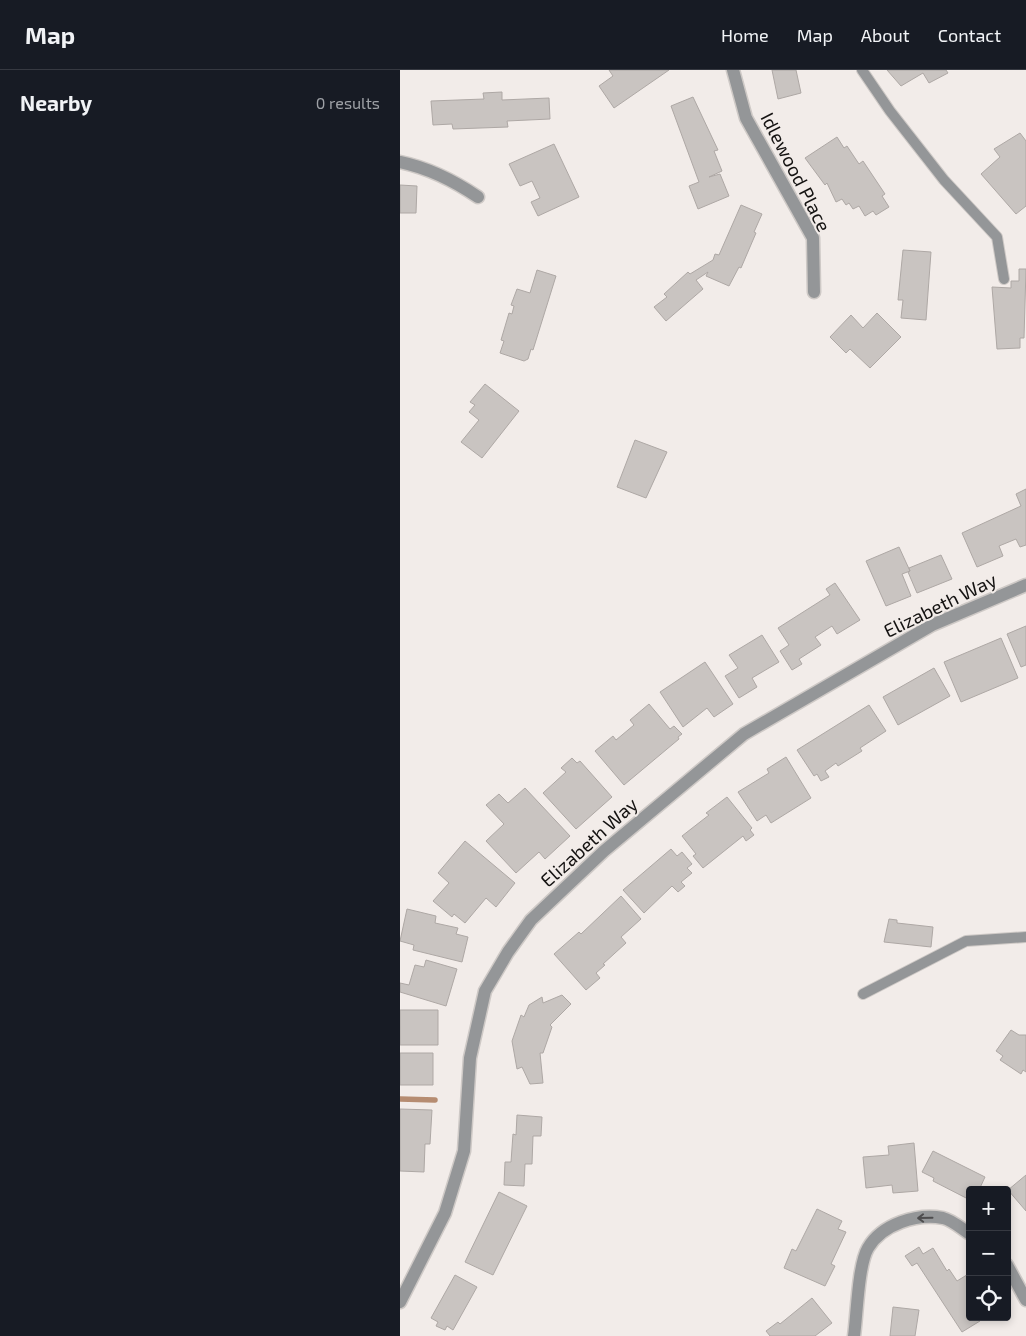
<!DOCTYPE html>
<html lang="en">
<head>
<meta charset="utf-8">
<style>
	:root { --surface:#171b24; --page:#242831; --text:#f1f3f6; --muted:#9ea1a6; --line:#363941 }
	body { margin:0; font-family:"Exo 2",sans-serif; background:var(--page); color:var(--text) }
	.controls { position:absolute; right:15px; bottom:15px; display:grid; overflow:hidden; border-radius:5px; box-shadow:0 2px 8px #0003 }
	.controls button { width:45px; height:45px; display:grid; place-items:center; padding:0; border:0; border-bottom:1px solid var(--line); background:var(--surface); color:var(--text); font:25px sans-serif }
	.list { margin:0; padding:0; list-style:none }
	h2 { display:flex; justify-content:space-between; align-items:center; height:65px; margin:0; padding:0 20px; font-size:21px }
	h2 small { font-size:16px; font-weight:400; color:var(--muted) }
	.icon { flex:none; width:28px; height:28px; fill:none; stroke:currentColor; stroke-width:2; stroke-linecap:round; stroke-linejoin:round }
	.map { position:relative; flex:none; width:626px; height:1266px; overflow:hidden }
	header { display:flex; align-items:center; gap:30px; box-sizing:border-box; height:70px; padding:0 25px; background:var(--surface); border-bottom:1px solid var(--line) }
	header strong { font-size:24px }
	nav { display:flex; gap:28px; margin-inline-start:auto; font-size:18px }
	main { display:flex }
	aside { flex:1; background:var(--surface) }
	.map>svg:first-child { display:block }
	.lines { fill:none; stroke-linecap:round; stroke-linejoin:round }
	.stream { stroke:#b68c71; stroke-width:5.5 }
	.building { fill:#c9c4c1; stroke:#aea8a5 }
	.service-casing { stroke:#cec9c6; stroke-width:12 }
	.minor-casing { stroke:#cec9c6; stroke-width:15 }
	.tertiary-casing { stroke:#cec9c6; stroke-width:15 }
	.service { stroke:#949698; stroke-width:10 }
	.minor { stroke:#949698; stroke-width:12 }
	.tertiary { stroke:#949698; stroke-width:12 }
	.oneway { stroke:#4e4d4e }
	.labels { text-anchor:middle; stroke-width:4; stroke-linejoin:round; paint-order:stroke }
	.street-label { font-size:19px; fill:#141211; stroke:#f2ece9 }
</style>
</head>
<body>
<header>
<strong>Map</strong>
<nav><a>Home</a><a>Map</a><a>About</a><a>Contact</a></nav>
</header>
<main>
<aside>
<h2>Nearby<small>0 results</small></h2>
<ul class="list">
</ul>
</aside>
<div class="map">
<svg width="626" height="1266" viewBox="0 0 626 1266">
	<rect width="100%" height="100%" fill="#f2ece9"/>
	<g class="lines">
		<path class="stream" d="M0 1029 35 1030"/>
	</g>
	<path class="building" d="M209 0H269L214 38 199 16 213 6Z
		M372 0H396L401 23 378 29Z
		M487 0H546L548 3 529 13 523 3 501 16Z
		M102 22V30L149 28 150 49 107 51 108 57 53 59 52 54 33 55 31 31 84 29 83 23Z
		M293 27 318 80 314 81 322 101 309 107 320 104 329 126 298 139 289 116 299 112 271 36Z
		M620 63 626 71V136L616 144 581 104 600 87 594 79Z
		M437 67 444 78 447 76 459 94 463 91 485 124 482 126 489 137 476 145 473 141 465 146 459 136 453 139 449 133 446 135 442 129 436 132 427 113 425 115 405 88Z
		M154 74 179 127 138 146 131 132 140 128 132 111 120 116 109 94Z
		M0 115 17 116 16 143H0Z
		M341 135 362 144 354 162 356 163 341 198 339 197 329 216 306 206 308 202 296 210 303 219 266 251 254 237 267 227 264 224 288 202 290 204 313 190 315 184 319 185Z
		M503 180 531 182 526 250 501 248 503 230H498Z
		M619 199H626L624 268H620V278L597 279 592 217 611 218V211H619Z
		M137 200 156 206 133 280 131 279 128 289 124 291 100 283 104 271 101 270 109 243 112 244 114 236 111 235 117 219 130 223Z
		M477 243 501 267 470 298 450 279 446 283 430 267 451 245 463 258Z
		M85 314 119 341 82 388 61 372 79 350 69 342 75 335 70 332Z
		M235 370 267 382 246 428 217 417Z
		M626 419V475L620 477 616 469 599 476 603 486 577 497 562 463 621 436 616 424Z
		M499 477 510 501 502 504 511 526 486 536 466 491Z
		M541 485 552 509 517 523 508 502 510 501 509 498Z
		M435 513 460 550 437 564 432 556 415 567 421 575 399 589 402 594 392 600 380 581 389 575 378 558 430 525 426 519Z
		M626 556V595L621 597 607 564Z
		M362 565 379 592 352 608 357 617 339 628 325 606 338 598 329 585Z
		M601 568 618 608 561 632 544 592Z
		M305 592 333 634 314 647 307 638 283 657 260 622Z
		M534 598 550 626 498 655 483 627Z
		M249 634 270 659 274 656 282 664 278 667 279 669 224 715 195 681 213 666 216 670 234 655 230 650Z
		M469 635 486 661 460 678 462 681 438 696 436 693 425 701 429 707 421 711 417 704 414 706 397 680Z
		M386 687 411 728 371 753 366 745 357 751 338 722 369 703 367 699Z
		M172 688 177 693 180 691 212 727 176 759 143 723 166 702 161 698Z
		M125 718 170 766 145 789 139 782 116 803 86 771 104 754 86 735 99 724 108 733Z
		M327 727 352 758 350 760 354 765 346 771 343 766 303 798 293 786 296 784 282 766 309 745 306 743Z
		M65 771 115 813 96 837 86 828 65 853 54 844 52 847 33 831 49 813 38 803Z
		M271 779 277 786 282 782 292 794 287 798 292 803 281 812 285 816 278 822 272 816 244 843 223 820Z
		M221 826 241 849 221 867 226 873 203 894 205 895 196 903 200 908 186 920 154 884 179 862 181 864Z
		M7 839 36 846 35 853 58 858 56 864 68 867 62 892 13 880 14 875 0 871Z
		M489 849 497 850V853L533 857 531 877 484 872Z
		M26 890 57 899 46 936 0 922V913L9 915 15 895 24 897Z
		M162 925 171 934 150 955 152 957 143 983H140L143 1013 130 1014 122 997 117 999 112 971 121 945 124 947 129 935 142 927 143 933Z
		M0 940H38V975H0Z
		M611 960 619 965H626V1002L623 1000 621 1004 600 990 603 986 596 981Z
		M0 983H33V1015H0Z
		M0 1039 32 1040 30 1074H25L24 1102 0 1101Z
		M117 1045 142 1047 141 1066H133L132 1094H125L124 1116 104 1115 105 1092H111L113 1064 116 1065Z
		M514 1073 518 1121 493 1123 492 1115 466 1118 463 1087 489 1085 488 1076Z
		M533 1081 585 1107 579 1120H570V1130L533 1111 534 1108 522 1102Z
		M626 1105V1141L608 1120Z
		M99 1122 127 1136 93 1205 65 1192Z
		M417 1139 442 1151 438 1159 446 1162 431 1194 435 1196 425 1216 384 1198 392 1179 396 1181Z
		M519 1177 523 1184 533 1178 547 1201 549 1199 557 1211 570 1203V1247H578L580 1251 562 1262 517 1193 512 1196 505 1186Z
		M55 1205 77 1217 53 1260 47 1256 45 1260 36 1256 38 1252 31 1248Z
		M412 1228 432 1253 415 1266H370L366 1261 378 1252 380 1254Z
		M493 1237 519 1240 515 1266H490Z"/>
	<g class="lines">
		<defs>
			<path id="service" d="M462 0 490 41 544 110 597 167 604 209
				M463 924 566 871 626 867"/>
			<path id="minor" d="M333 0 346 48 413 168 414 222
				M0 92C29 98 53 110 78 127
				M607 1195 626 1230
				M454 1266C457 1245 458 1195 468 1178 482 1154 517 1143 543 1148 552 1150 562 1159 570 1164"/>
			<path id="tertiary" d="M0 1232 45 1143 64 1081 70 988 85 921 108 882 131 850 204 781 344 664 532 555 626 515"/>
		</defs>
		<use href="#service" class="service-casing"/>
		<use href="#minor" class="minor-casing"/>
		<use href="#tertiary" class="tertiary-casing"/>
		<use href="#service" class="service"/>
		<use href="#minor" class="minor"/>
		<use href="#tertiary" class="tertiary"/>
	</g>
	<defs><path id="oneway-shaft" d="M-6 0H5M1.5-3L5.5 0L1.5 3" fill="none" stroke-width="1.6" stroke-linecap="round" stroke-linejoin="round" transform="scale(1.25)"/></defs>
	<use class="oneway" href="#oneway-shaft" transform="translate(525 1148) rotate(179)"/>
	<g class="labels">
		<g class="street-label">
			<text transform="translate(396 102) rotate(63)" y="7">Idlewood Place</text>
			<text transform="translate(540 535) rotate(-26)" y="7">Elizabeth Way</text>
			<text transform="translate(189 772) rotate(-42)" y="7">Elizabeth Way</text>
		</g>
	</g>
</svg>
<div class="controls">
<button>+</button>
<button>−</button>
<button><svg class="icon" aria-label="locate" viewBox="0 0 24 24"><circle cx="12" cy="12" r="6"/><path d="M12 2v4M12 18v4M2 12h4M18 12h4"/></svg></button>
</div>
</div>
</main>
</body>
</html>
